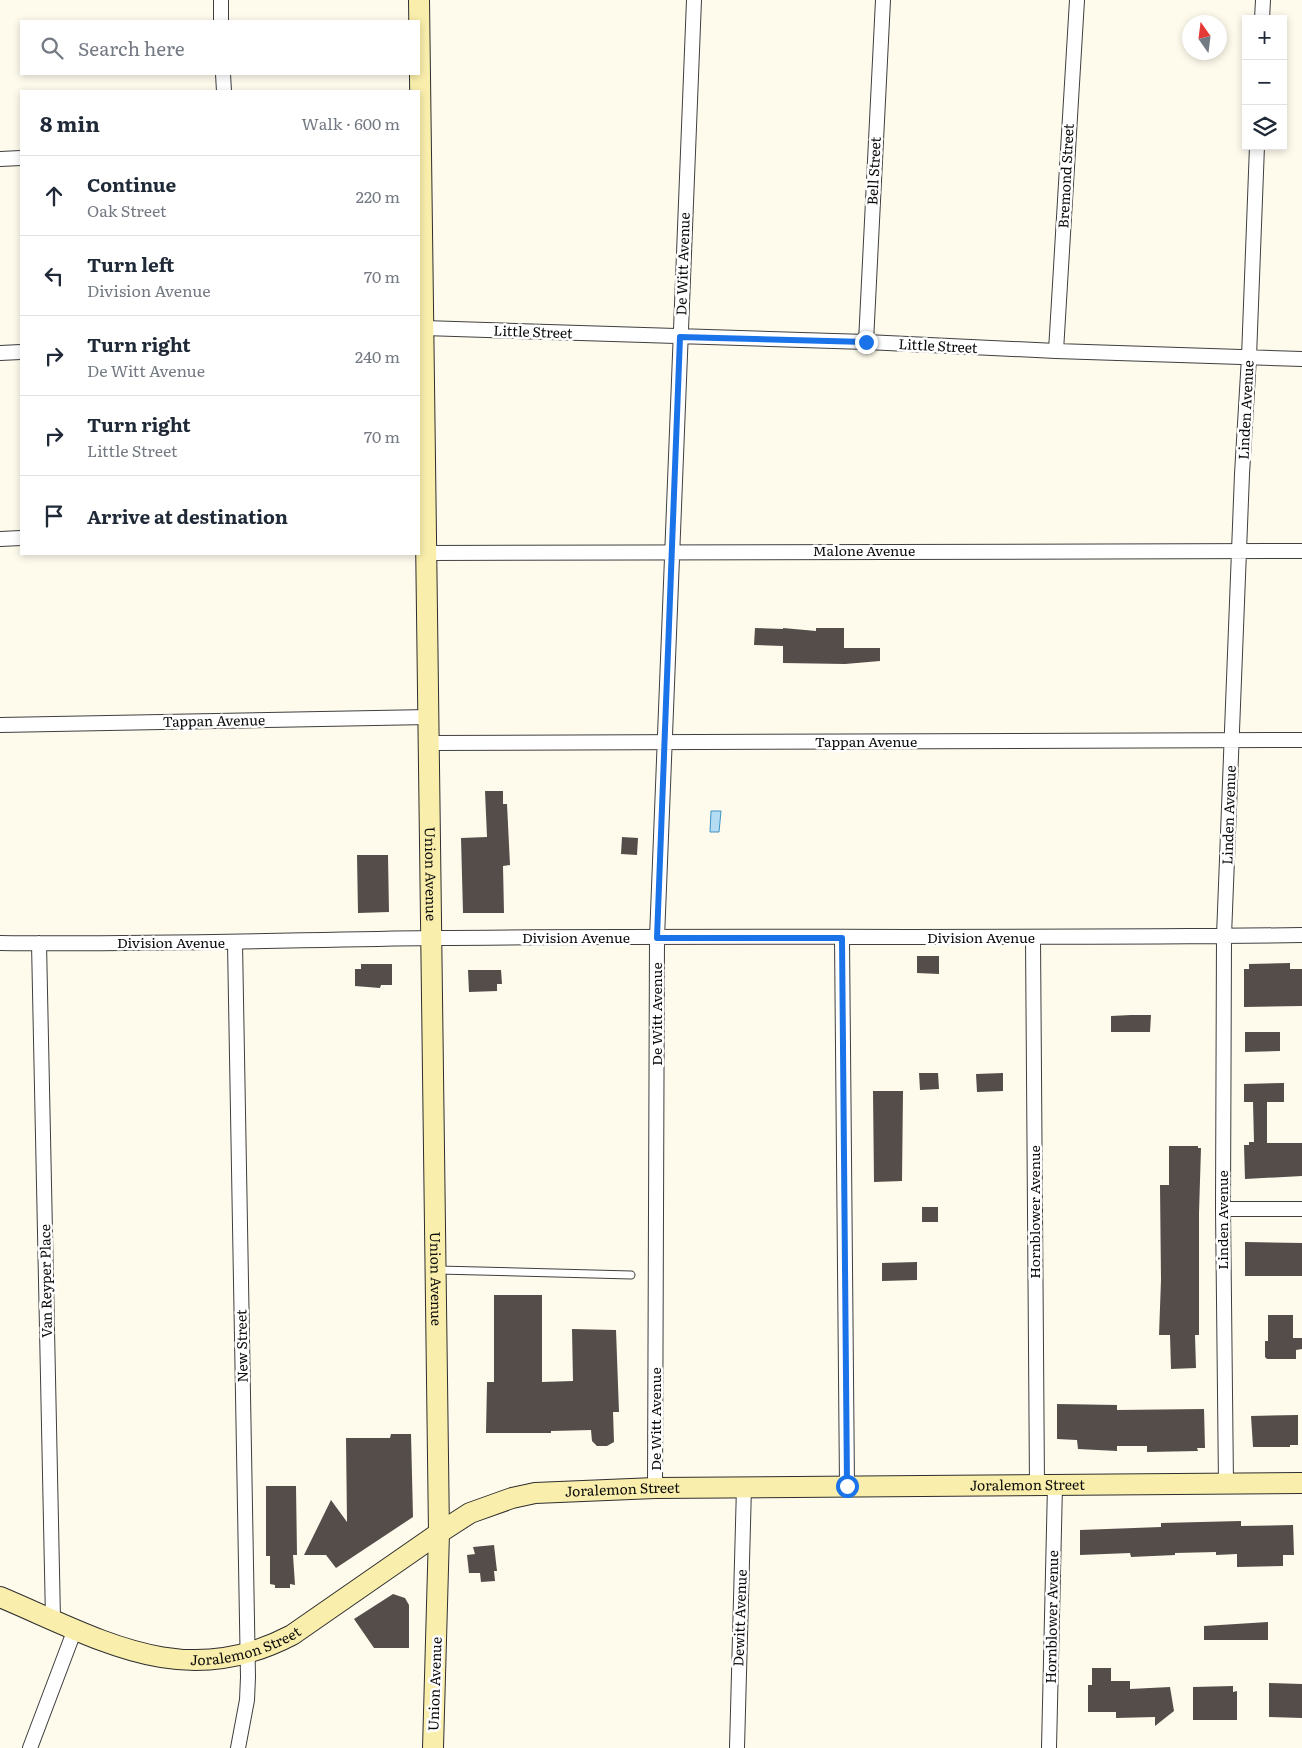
<!DOCTYPE html>
<html lang="en">
<head>
<meta charset="utf-8">
<style>
	:root { --surface:#fff; --page:#f2f2f3; --text:#1f2937; --muted:#747a83; --line:#e0e1e3 }
	body { margin:0; font-family:Literata,serif; background:var(--page); color:var(--text) }
	.controls { position:absolute; right:15px; top:15px; display:grid; overflow:hidden; border-radius:0px; box-shadow:0 2px 8px #0003 }
	.controls button { width:45px; height:45px; display:grid; place-items:center; padding:0; border:0; border-bottom:1px solid var(--line); background:var(--surface); color:var(--text); font:25px sans-serif }
	.compass { position:absolute; left:1182px; top:15px; width:45px; height:45px; border-radius:50%; background:var(--surface); box-shadow:0 2px 8px #0003; rotate:346deg }
	.stop { position:absolute; width:15px; height:15px; margin:-11px; border:4px solid #1a73e8; border-radius:50%; background:#fff }
	.stop.end { background:#1a73e8; border-color:#fff; box-shadow:0 1px 5px #0008 }
	.list { margin:0; padding:0; list-style:none }
	h2 { display:flex; justify-content:space-between; align-items:center; height:65px; margin:0; padding:0 20px; font-size:21px }
	h2 small { font-size:16px; font-weight:400; color:var(--muted) }
	.list li { display:grid; grid-template-columns:32px 1fr auto; gap:15px; align-items:center; box-sizing:border-box; height:80px; padding:0 20px; border-top:1px solid var(--line) }
	.list b { display:block; font-size:19px; white-space:nowrap }
	.list p { margin:0; font-size:16px; white-space:nowrap; color:var(--muted) }
	.list em { font-size:16px; font-style:normal; color:var(--muted) }
	.icon { flex:none; width:28px; height:28px; fill:none; stroke:currentColor; stroke-width:2; stroke-linecap:round; stroke-linejoin:round }
	.map { position:relative; flex:none; width:1302px; height:1748px; overflow:hidden }
	.search { position:absolute; background:var(--surface); box-shadow:0 2px 8px #0003; left:20px; top:20px; width:400px; height:55px; display:flex; align-items:center; gap:12px; box-sizing:border-box; padding:0 18px; border-radius:0px; color:var(--muted); font-size:19px }
	.panel { position:absolute; background:var(--surface); box-shadow:0 2px 8px #0003; left:20px; top:90px; width:400px; height:465px; border-radius:0px }
	.map>svg:first-child { display:block }
	.water { fill:#b4dcf2; stroke:#4093c4 }
	.building { fill:#544d49 }
	.lines { fill:none; stroke-linecap:round; stroke-linejoin:round }
	.lane-casing { stroke:#3f3f3f; stroke-width:9 }
	.street-casing { stroke:#3f3f3f; stroke-width:16 }
	.secondary-casing { stroke:#2e2e2e; stroke-width:22 }
	.lane { stroke:#fff; stroke-width:7 }
	.street { stroke:#fff; stroke-width:14 }
	.secondary { stroke:#f9eeab; stroke-width:20 }
	.route { stroke:#1a73e8; stroke-width:6 }
	.labels { text-anchor:middle; stroke-width:5; stroke-linejoin:round; paint-order:stroke }
	.street-label { font-size:14px; fill:#0c0c0c; stroke:#fff }
</style>
</head>
<body>
<div class="map">
<svg width="1302" height="1748" viewBox="0 0 1302 1748">
	<rect width="100%" height="100%" fill="#fefaec"/>
	<path class="water" d="M711 811H721L719 832H710Z"/>
	<path class="building" d="M755 628 783 629V628L816 631V628H844V648H880V661L845 664 783 663V646L754 645Z
		M485 791H503V804H507L510 865 503 866 504 913H463L461 838 487 837Z
		M622 837 638 838 637 855 621 854Z
		M357 855H388L389 912 358 913Z
		M917 956H939V974L917 973Z
		M1290 963V969H1302V1006L1244 1007V969H1249V964Z
		M361 964H392V985H381L380 988 355 986V969H361Z
		M468 970H501L502 984H497V991L469 992Z
		M1131 1015H1151L1150 1032H1111V1016Z
		M1245 1032H1280V1051L1245 1052Z
		M919 1073H938L939 1089 920 1090Z
		M1003 1073V1091L977 1092 976 1074Z
		M1284 1083V1102H1267V1143H1302V1176L1245 1179 1244 1145H1249V1142H1254L1253 1102H1244V1084Z
		M873 1091H903L902 1181 874 1182Z
		M1169 1146H1198V1148H1201L1199 1213V1335H1195L1196 1368 1171 1369 1170 1335H1159L1161 1280 1160 1185H1169Z
		M922 1207H938V1222H922Z
		M1245 1242 1302 1243V1276H1245Z
		M917 1262V1280L882 1281V1263Z
		M494 1295H542V1382L573 1381 572 1329 616 1330 619 1412H613L614 1442 607 1446H597L592 1441 591 1430 551 1431V1433H486L487 1382H494Z
		M1268 1315H1293V1338H1302V1349L1296 1350V1359H1267L1265 1357V1341H1268Z
		M1057 1404 1117 1405V1410L1204 1409 1205 1448H1197L1198 1451 1147 1452V1446H1117V1451L1078 1449 1077 1440 1057 1439Z
		M1298 1415V1445H1290V1447H1253L1251 1416Z
		M391 1434H411L413 1517 336 1568 326 1555H304L331 1500 347 1522 346 1438H390Z
		M266 1486H296L297 1555H293L295 1585 290 1584V1588H275V1585L270 1584V1556H266Z
		M1241 1521V1526L1293 1525 1294 1555H1283V1566L1237 1567V1554L1216 1555V1552L1175 1553V1555L1131 1557 1130 1553 1080 1555V1530L1161 1527V1523Z
		M494 1545 497 1571H494L495 1581 481 1582 480 1573H469L467 1555 475 1554 473 1547Z
		M393 1594 405 1598 409 1605V1648H374L354 1619Z
		M1268 1622V1640H1204V1626Z
		M1092 1668H1111V1681H1130V1689L1170 1687 1174 1711 1155 1726V1717L1116 1718V1712H1088V1685H1092Z
		M1269 1683 1302 1684V1718L1269 1717Z
		M1233 1686V1692L1237 1691V1720H1193V1687Z"/>
	<g class="lines">
		<defs>
			<path id="lane" d="M438 1270 631 1275"/>
			<path id="street" d="M221 0V21
				M1262 19 1263 0
				M223 74 224 91
				M0 159 21 158
				M424 328 866 342 1056 351 1302 359
				M866 342 883 0
				M1056 351 1077 0
				M0 353 21 352
				M0 539 21 538
				M427 553 1302 551
				M0 725 429 717
				M429 743 1302 740
				M842 938 847 1486
				M1033 938 1037 1485
				M0 943C144 945 288 940 432 938 722 935 1012 939 1302 935
				M39 943 53 1619
				M235 943 248 1677 247 1700 238 1748
				M1223 1209H1302
				M1226 1484 1223 1209 1224 936 1242 474 1249 357 1257 146
				M655 1488 657 938 694 0
				M30 1748 75 1629
				M737 1748 744 1487
				M1049 1748 1055 1485"/>
			<g id="secondary">
				<path id="s1" d="M419 0 439 1533 433 1748"/>
				<path id="s2" d="M0 1597C102 1640 183 1692 292 1635L439 1533 470 1513 512 1498 535 1493 655 1488 1302 1483"/>
			</g>
		</defs>
		<use href="#lane" class="lane-casing"/>
		<use href="#street" class="street-casing"/>
		<use href="#secondary" class="secondary-casing"/>
		<use href="#lane" class="lane"/>
		<use href="#street" class="street"/>
		<use href="#secondary" class="secondary"/>
	</g>
	<g class="lines">
		<path class="route" d="M847 1486 842 938H657L680 337 866 342"/>
	</g>
	<g class="labels">
		<g class="street-label">
			<text transform="translate(874 171) rotate(-87)" y="5">Bell Street</text>
			<text transform="translate(1066 176) rotate(-87)" y="5">Bremond Street</text>
			<text transform="translate(683 264) rotate(-88)" y="5">De Witt Avenue</text>
			<text transform="translate(533 332) rotate(2)" y="5">Little Street</text>
			<text transform="translate(938 346) rotate(3)" y="5">Little Street</text>
			<text transform="translate(1246 410) rotate(-87)" y="5">Linden Avenue</text>
			<text x="864" y="556">Malone Avenue</text>
			<text transform="translate(214 721) rotate(-1)" y="5">Tappan Avenue</text>
			<text x="866" y="747">Tappan Avenue</text>
			<text transform="translate(1229 815) rotate(-88)" y="5">Linden Avenue</text>
			<text dy="5" stroke="none"><textPath href="#s1" startOffset="874">Union Avenue</textPath></text>
			<text x="576" y="943">Division Avenue</text>
			<text x="981" y="943">Division Avenue</text>
			<text x="171" y="948">Division Avenue</text>
			<text transform="translate(657 1014) rotate(-90)" y="5">De Witt Avenue</text>
			<text transform="translate(1035 1212) rotate(-90)" y="5">Hornblower Avenue</text>
			<text transform="translate(1223 1220) rotate(-90)" y="5">Linden Avenue</text>
			<text dy="5" stroke="none"><textPath href="#s1" startOffset="1279">Union Avenue</textPath></text>
			<text transform="translate(46 1281) rotate(-91)" y="5">Van Reyper Place</text>
			<text transform="translate(242 1346) rotate(-91)" y="5">New Street</text>
			<text transform="translate(656 1419) rotate(-90)" y="5">De Witt Avenue</text>
			<text dy="5" stroke="none"><textPath href="#s2" startOffset="1084">Joralemon Street</textPath></text>
			<text dy="5" stroke="none"><textPath href="#s2" startOffset="679">Joralemon Street</textPath></text>
			<text transform="translate(1052 1617) rotate(-89)" y="5">Hornblower Avenue</text>
			<text transform="translate(740 1618) rotate(-88)" y="5">Dewitt Avenue</text>
			<text dy="5" stroke="none"><textPath href="#s2" startOffset="259">Joralemon Street</textPath></text>
			<text transform="translate(435 1684) rotate(-88)" y="5">Union Avenue</text>
		</g>
	</g>
</svg>
<div class="controls">
<button>+</button>
<button>−</button>
<button><svg class="icon" aria-label="layers" viewBox="0 0 24 24"><path d="M12 4l9 5-9 5-9-5zM3 14l9 5 9-5"/></svg></button>
</div>
<svg class="compass" viewBox="-18 -18 36 36"><path d="M0-13l5 13h-10z" fill="#e53935"/><path d="M0 13l5-13h-10z" fill="#747a83"/></svg>
<div class="stop" style="left:847px;top:1486px"></div>
<div class="stop end" style="left:866px;top:342px"></div>
<div class="search"><svg class="icon" aria-label="search" viewBox="0 0 24 24"><circle cx="10" cy="10" r="6"/><path d="M15 15l6 6"/></svg>Search here</div>
<section class="panel">
<h2>8 min<small>Walk · 600 m</small></h2>
<ul class="list">
<li><svg class="icon" aria-label="ahead" viewBox="0 0 24 24"><path d="M12 20V5M6 11l6-6 6 6"/></svg><div><b>Continue</b><p>Oak Street</p></div><em>220 m</em></li>
<li><svg class="icon" aria-label="left" viewBox="0 0 24 24"><path d="M17 20v-9H6M10 6l-5 5 5 5"/></svg><div><b>Turn left</b><p>Division Avenue</p></div><em>70 m</em></li>
<li><svg class="icon" aria-label="right" viewBox="0 0 24 24"><path d="M7 20v-9h11M14 6l5 5-5 5"/></svg><div><b>Turn right</b><p>De Witt Avenue</p></div><em>240 m</em></li>
<li><svg class="icon" aria-label="right" viewBox="0 0 24 24"><path d="M7 20v-9h11M14 6l5 5-5 5"/></svg><div><b>Turn right</b><p>Little Street</p></div><em>70 m</em></li>
<li><svg class="icon" aria-label="arrive" viewBox="0 0 24 24"><path d="M6 21V4h12l-3 4 3 4H6"/></svg><div><b>Arrive at destination</b></div></li>
</ul>
</section>
</div>
</body>
</html>
